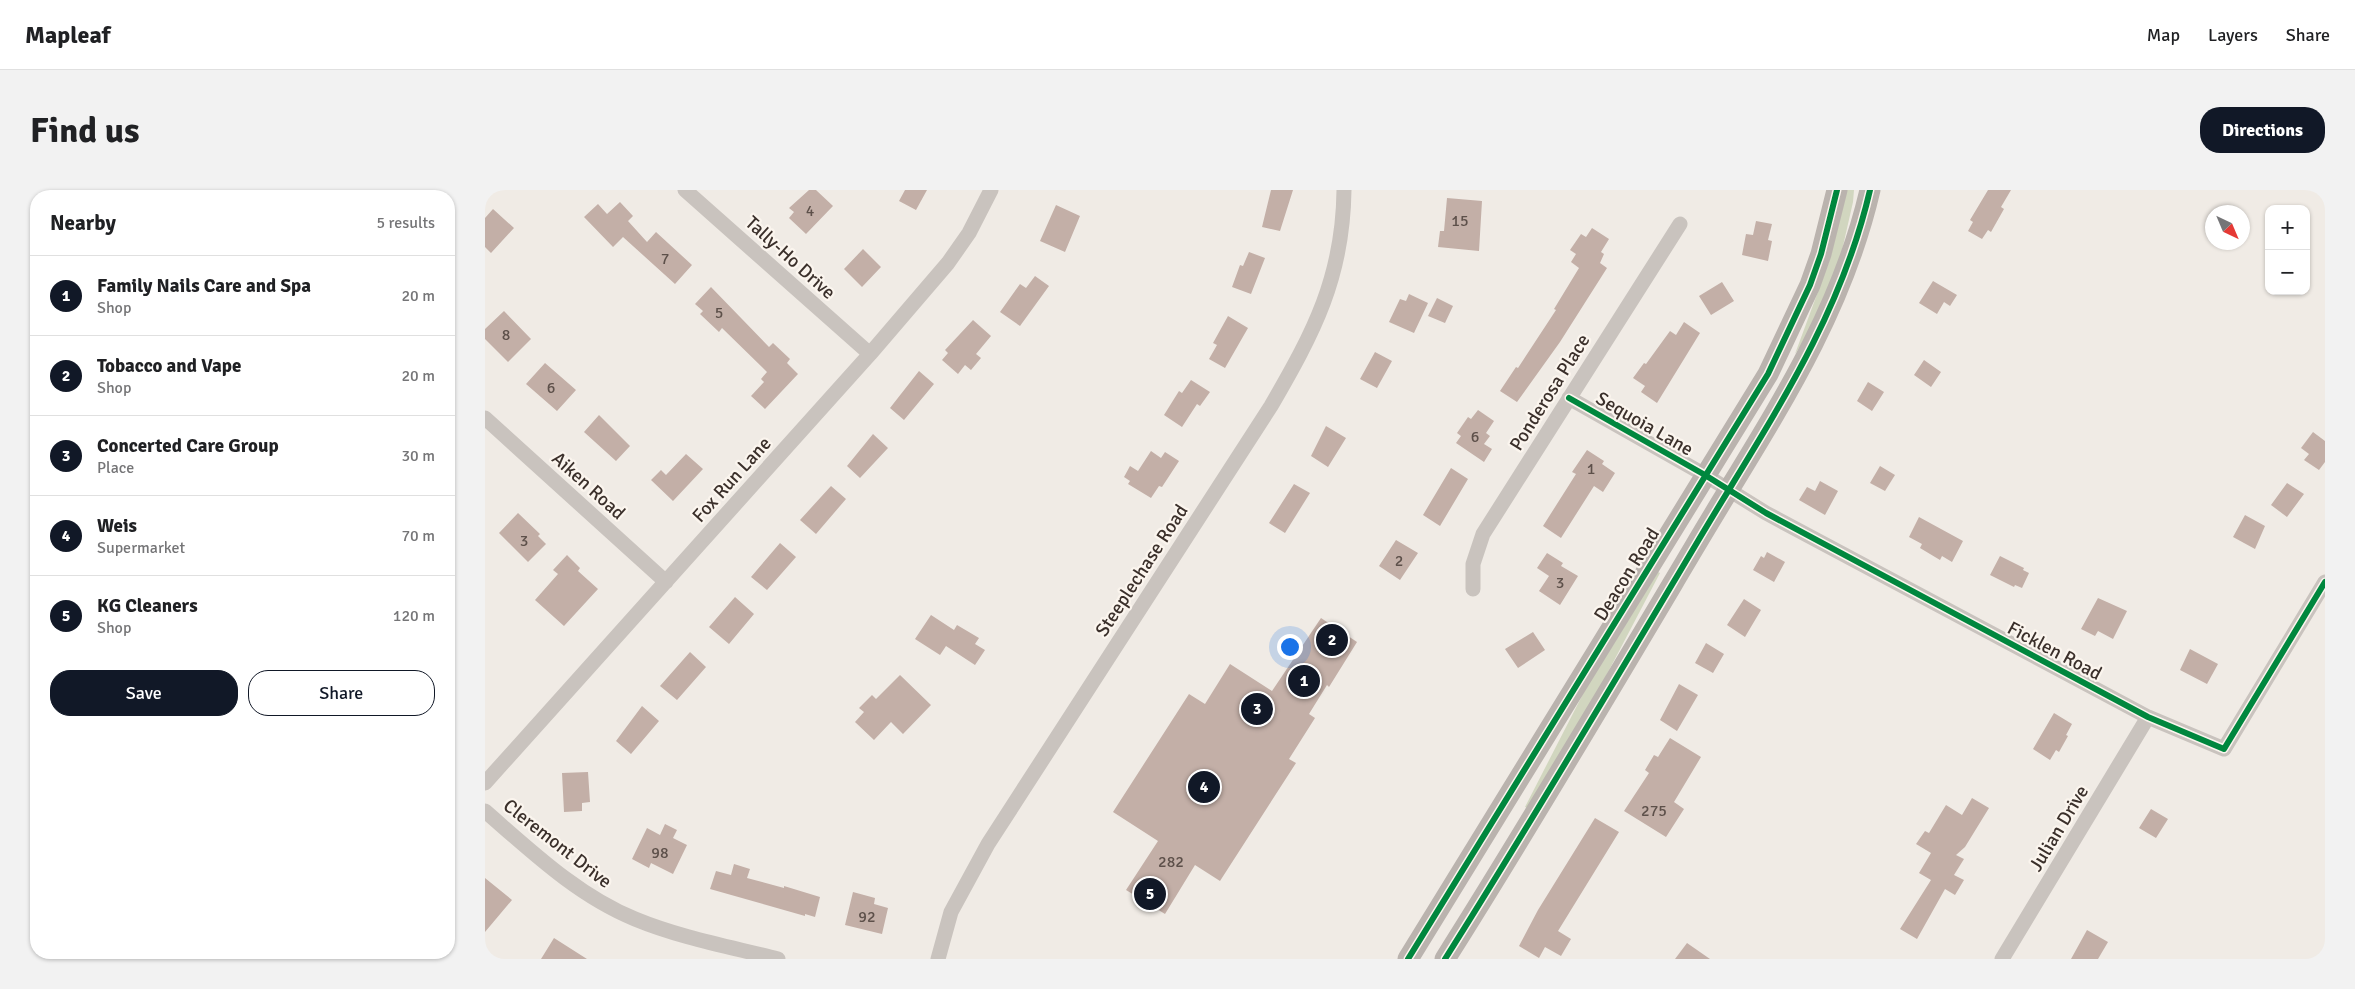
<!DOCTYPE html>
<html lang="en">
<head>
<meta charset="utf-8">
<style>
	:root { --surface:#fff; --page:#f2f2f2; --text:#202124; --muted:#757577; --line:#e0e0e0; --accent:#111827 }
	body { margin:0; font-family:Signika,sans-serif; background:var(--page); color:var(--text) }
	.controls { position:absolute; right:15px; top:15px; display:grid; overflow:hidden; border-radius:10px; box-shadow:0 1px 4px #0004 }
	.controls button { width:45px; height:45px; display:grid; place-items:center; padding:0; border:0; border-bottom:1px solid var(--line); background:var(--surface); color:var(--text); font:25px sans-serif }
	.compass { position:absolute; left:1720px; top:15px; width:45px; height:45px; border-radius:50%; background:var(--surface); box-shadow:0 1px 4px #0004; rotate:136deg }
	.you { position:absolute; left:804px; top:456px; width:18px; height:18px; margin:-12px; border:4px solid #fff; border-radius:50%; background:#1a73e8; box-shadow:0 0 0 8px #1a73e833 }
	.badge { display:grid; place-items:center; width:32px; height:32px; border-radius:50%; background:var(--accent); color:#fff; font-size:16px; font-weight:700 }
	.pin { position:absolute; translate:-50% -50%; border:2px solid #fff; box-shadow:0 1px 5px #0006 }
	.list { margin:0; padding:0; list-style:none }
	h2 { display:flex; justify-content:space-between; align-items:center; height:65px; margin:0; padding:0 20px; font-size:21px }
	h2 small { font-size:16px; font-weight:400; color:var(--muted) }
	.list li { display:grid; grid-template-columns:32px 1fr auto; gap:15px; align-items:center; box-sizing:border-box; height:80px; padding:0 20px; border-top:1px solid var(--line) }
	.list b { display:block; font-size:19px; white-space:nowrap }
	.list p { margin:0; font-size:16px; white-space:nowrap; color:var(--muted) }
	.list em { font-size:16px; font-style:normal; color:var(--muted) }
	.actions { display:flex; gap:10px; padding:15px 20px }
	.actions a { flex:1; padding:11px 0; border:1px solid var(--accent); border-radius:20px; text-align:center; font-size:18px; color:var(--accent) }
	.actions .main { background:var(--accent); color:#fff }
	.map { position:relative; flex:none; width:1840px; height:769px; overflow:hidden; border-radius:20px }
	header { display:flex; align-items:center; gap:30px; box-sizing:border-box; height:70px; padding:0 25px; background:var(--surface); border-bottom:1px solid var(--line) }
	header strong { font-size:24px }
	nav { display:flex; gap:28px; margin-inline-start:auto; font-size:18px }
	.intro { display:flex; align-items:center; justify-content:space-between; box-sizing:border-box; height:120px; padding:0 30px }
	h1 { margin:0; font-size:35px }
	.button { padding:12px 22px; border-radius:20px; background:var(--accent); color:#fff; font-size:18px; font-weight:700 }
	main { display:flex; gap:30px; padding:0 30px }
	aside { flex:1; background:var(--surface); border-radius:20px; box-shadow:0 1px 4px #0004 }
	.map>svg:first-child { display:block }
	.green { fill:#d1d6bf }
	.building { fill:#c3afa7 }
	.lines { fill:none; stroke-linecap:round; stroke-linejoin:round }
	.street { stroke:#c9c3be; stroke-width:15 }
	.secondary { stroke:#bab3ae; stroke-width:21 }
	.cycleway-casing { stroke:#fbf5ee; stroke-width:9 }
	.cycleway { stroke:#00873e; stroke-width:6 }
	.labels { text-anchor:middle; stroke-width:4.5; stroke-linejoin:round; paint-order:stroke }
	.number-label { font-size:16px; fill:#5d504a }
	.street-label { font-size:19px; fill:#3b302b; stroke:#fbf5ee }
</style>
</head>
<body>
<header>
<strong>Mapleaf</strong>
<nav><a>Map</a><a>Layers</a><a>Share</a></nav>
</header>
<div class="intro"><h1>Find us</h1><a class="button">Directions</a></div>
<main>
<aside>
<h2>Nearby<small>5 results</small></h2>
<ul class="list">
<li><span class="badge">1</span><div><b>Family Nails Care and Spa</b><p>Shop</p></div><em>20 m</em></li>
<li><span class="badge">2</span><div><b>Tobacco and Vape</b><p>Shop</p></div><em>20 m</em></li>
<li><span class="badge">3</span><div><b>Concerted Care Group</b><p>Place</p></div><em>30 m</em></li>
<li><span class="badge">4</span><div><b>Weis</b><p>Supermarket</p></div><em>70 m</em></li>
<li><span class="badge">5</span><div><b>KG Cleaners</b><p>Shop</p></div><em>120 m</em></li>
</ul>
<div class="actions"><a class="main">Save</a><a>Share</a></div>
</aside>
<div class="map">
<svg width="1840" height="769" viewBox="0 0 1840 769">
	<rect width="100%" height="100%" fill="#f0ebe5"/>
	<path class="green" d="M1362 0H1369L1368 12 1353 78 1332 131 1310 164 1345 69Z
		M1173 382 1175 383 1111 505 1043 618 1040 617 1099 502Z"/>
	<path class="building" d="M324 0H331L348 16 321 44 304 28 309 22 304 18Z
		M420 0H442L431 20 414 11Z
		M786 0H808L795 41 777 37Z
		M1503 0H1526L1516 17 1519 19 1506 42 1503 40 1497 49 1483 41 1488 32 1485 30Z
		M962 8 997 11 994 61 953 57 955 41H959Z
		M135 12 148 26 143 31 162 52 171 42 207 75 190 94 138 47 128 57 99 27 113 14 122 24Z
		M571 15 595 26 580 62 555 51Z
		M8 19 29 38 6 63 0 57V28Z
		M1271 31 1287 34 1283 50 1287 51 1283 71 1257 65 1261 44 1268 45Z
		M1107 38 1124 49 1116 62 1119 64 1115 73 1122 78 1075 152 1032 212 1015 201 1031 177 1033 178 1071 120 1069 119 1094 78 1086 72 1091 64 1085 60 1096 44 1101 47Z
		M378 59 396 77 377 97 359 79Z
		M764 62 780 68 766 104 747 97 755 75 758 76Z
		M550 86 564 96 535 136 515 122 535 94 541 98Z
		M1448 91 1472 105 1465 116 1459 112 1452 124 1434 113Z
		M1237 92 1249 111 1226 125 1214 106Z
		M226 97 284 157 288 153 305 169 302 173 313 184 280 219 266 206 279 192 276 189 282 182 237 138 234 142 215 124 218 121 210 114Z
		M924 104 943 113 929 143 904 132 915 109 921 111Z
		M952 108 968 116 960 133 943 126Z
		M19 121 46 149 23 172 0 149V139Z
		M743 126 763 138 740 178 724 169 732 155 728 153Z
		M488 130 506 146 491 164 496 168 486 180 480 175 473 184 457 170 463 163 460 160Z
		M1199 132 1215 143 1172 213 1156 202 1160 196 1148 188 1159 173 1161 174 1185 141 1191 145Z
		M890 162 907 171 892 198 875 189Z
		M1439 170 1456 182 1446 197 1429 185Z
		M60 173 91 200 72 221 41 194Z
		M434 181 449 194 419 230 405 218Z
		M706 190 725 202 715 216 712 214 697 237 679 225 694 201 697 203Z
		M1383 192 1399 202 1387 221 1372 211Z
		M993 220 1009 231 1001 243 1005 246 999 254 1007 259 999 272 971 253 976 246 972 243 983 227 986 229Z
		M114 225 145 256 131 271 99 242Z
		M841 236 861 248 843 277 826 266Z
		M1828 242 1840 251V272L1834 280 1819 270 1824 264 1816 258Z
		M388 244 403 258 375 288 362 276Z
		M1102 260 1119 271 1117 274 1130 283 1118 302 1109 296 1076 348 1058 336 1091 284 1087 282Z
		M666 261 676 268 680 262 694 271 677 297 674 296 666 308 643 294 645 291 639 287 645 276 653 281Z
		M201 264 218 279 188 311 166 290 176 280 181 285Z
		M1395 276 1410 285 1400 301 1385 293Z
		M966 278 983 289 955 336 938 325Z
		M1335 291 1353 301 1340 325 1314 310 1322 297 1330 301Z
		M1802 293 1819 304 1802 327 1786 315Z
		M809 294 825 303 800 343 784 333Z
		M346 296 361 309 331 344 315 330Z
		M33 323 55 344 53 346 61 354 43 372 14 343Z
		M1760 325 1780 336 1770 359 1748 347Z
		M1434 327 1478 351 1467 372 1457 366 1455 370 1435 358 1437 354 1424 347Z
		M911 350 933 363 915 390 894 376Z
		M295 353 311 367 282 400 266 387Z
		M1282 362 1300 372 1289 392 1268 380 1276 366 1279 368Z
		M1062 363 1078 373 1076 376 1093 386 1075 415 1054 401 1064 386 1052 378Z
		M82 365 95 378 93 381 113 399 79 436 50 410 73 384 68 380Z
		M1515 366 1539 378 1538 380 1544 383 1537 398 1530 395 1529 397 1505 385Z
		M250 407 269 424 244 454 224 437Z
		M1613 408 1642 421 1628 449 1613 441 1610 446 1596 439Z
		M1259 409 1276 420 1260 447 1242 435Z
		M446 425 469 440 472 435 494 448 490 454 500 460 490 475 461 456 455 465 430 449Z
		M836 428 872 452 844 497 842 495 824 524 830 528 804 569 811 573 735 691 710 675 680 724 641 700 673 651 628 622 704 504 720 514 745 474 787 501Z
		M1048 442 1060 460 1033 478 1020 459Z
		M1221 453 1239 464 1228 483 1210 473Z
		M1705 459 1733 474 1722 494 1695 480Z
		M205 462 221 477 192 510 175 496Z
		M415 485 446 515 418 544 406 532 389 550 370 532 379 522 374 518 387 505 391 509Z
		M1194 494 1213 505 1192 541 1175 530Z
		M157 516 174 531 146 564 131 551Z
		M1569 523 1587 534 1581 545 1583 546 1574 562 1571 560 1565 570 1548 559Z
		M1185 548 1216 567 1189 612 1199 619 1181 647 1139 621 1164 583 1160 580 1169 565 1173 567Z
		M103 582 105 612 97 613V621L79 622 77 583Z
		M1487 608 1504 618 1480 657 1471 665 1479 669 1469 685 1479 690 1470 705 1460 699 1432 749 1415 739 1446 690 1434 683 1446 663 1431 654 1440 641 1444 643 1461 615 1477 625Z
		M1666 619 1683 629 1671 648 1654 638Z
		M1110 628 1134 642 1073 741 1086 749 1076 766 1060 757 1054 768 1034 756 1053 720Z
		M180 634 192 640 188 648 202 655 188 684 166 673 164 678 147 669 162 638 175 645Z
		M249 674 265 679 262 688 299 698V696L335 707 330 727 320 724V726L225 699 231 681 246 685Z
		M0 688 27 710 0 742Z
		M368 702 390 708 389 714 403 718 397 744 360 735Z
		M1602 740 1623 752 1613 769H1586Z
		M69 748 102 769H56Z
		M1202 753 1225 769H1190Z"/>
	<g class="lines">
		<path class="street" d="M200 0 385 164
			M1084 208 1220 285 1281 323 1663 527 1739 559 1840 392
			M0 228 181 392
			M988 399V374L998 344 1195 34
			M0 593 385 164 463 73 484 43 506 0
			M0 621C46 661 93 706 150 729 196 748 246 757 293 769
			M453 769 466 722 503 654 786 216C829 142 858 87 859 0
			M1517 769 1663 527"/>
		<path class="secondary" d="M923 769 1283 184 1325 95 1336 64 1352 0
			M960 769C1046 633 1128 494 1210 356 1279 239 1354 134 1385 0"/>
		<defs>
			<path id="cycleway" d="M1084 208 1220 285 1281 323 1663 527 1739 559 1840 392
				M923 769 1283 184 1325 95 1336 64 1352 0
				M960 769C1046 633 1128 494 1210 356 1279 239 1354 134 1385 0"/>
		</defs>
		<use href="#cycleway" class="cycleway-casing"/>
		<use href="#cycleway" class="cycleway"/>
	</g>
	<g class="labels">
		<g class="number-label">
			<text x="325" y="26">4</text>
			<text x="975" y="36">15</text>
			<text x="180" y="74">7</text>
			<text x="234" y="128">5</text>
			<text x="21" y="150">8</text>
			<text x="66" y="203">6</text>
			<text x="990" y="252">6</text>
			<text x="1106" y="284">1</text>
			<text x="39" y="356">3</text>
			<text x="914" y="376">2</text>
			<text x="1075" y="398">3</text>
			<text x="1169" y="626">275</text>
			<text x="175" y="668">98</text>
			<text x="686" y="677">282</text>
			<text x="382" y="732">92</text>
		</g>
		<g class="street-label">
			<text transform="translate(306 67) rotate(42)" y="7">Tally-Ho Drive</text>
			<text transform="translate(1064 202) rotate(-58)" y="7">Ponderosa Place</text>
			<text transform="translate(1160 233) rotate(30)" y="7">Sequoia Lane</text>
			<text transform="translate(246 289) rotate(-48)" y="7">Fox Run Lane</text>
			<text transform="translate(104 295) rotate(42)" y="7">Aiken Road</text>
			<text transform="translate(656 380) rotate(-57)" y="7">Steeplechase Road</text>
			<text transform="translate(1141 384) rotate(-58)" y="7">Deacon Road</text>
			<text transform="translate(1570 460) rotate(28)" y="7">Ficklen Road</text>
			<text transform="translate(1573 638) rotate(-59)" y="7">Julian Drive</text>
			<text transform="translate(73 653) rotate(38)" y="7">Cleremont Drive</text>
		</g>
	</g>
</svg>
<div class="controls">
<button>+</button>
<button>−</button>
</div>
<svg class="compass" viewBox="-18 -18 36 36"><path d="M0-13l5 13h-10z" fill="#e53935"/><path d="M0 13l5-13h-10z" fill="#757577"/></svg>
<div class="you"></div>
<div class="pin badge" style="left:819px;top:491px">1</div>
<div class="pin badge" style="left:847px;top:450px">2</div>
<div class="pin badge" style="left:772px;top:519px">3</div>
<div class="pin badge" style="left:719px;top:597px">4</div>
<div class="pin badge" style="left:665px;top:704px">5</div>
</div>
</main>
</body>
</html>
